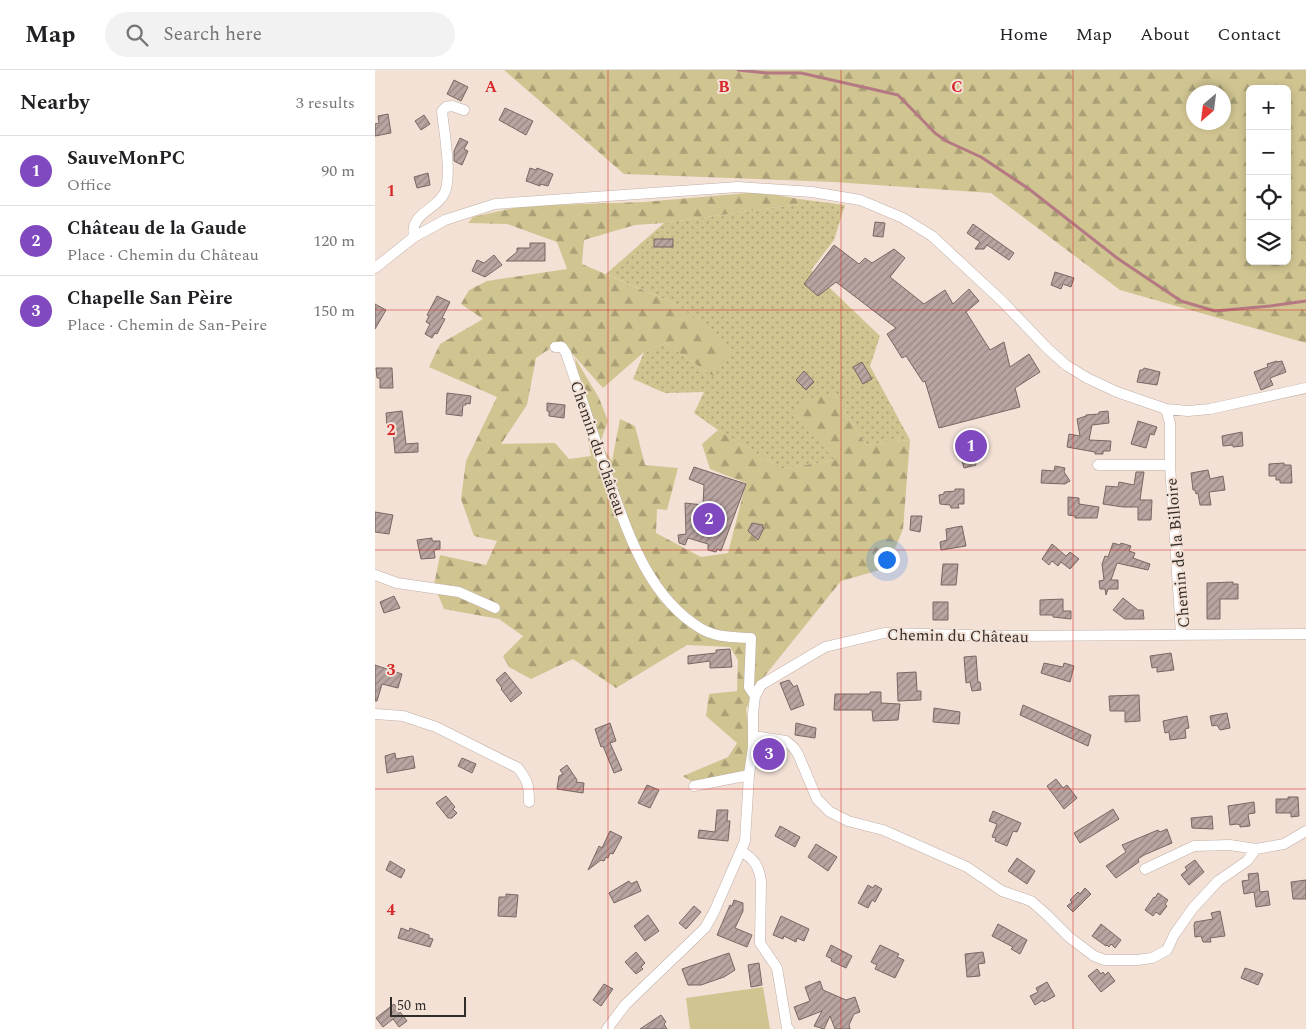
<!DOCTYPE html>
<html lang="en">
<head>
<meta charset="utf-8">
<style>
	:root { --surface:#fff; --page:#f2f2f2; --text:#202124; --muted:#757577; --line:#e0e0e0; --accent:#8049c0 }
	body { margin:0; font-family:Spectral,serif; background:var(--page); color:var(--text) }
	.controls { position:absolute; right:15px; top:15px; display:grid; overflow:hidden; border-radius:8px; box-shadow:0 2px 8px #0003 }
	.controls button { width:45px; height:45px; display:grid; place-items:center; padding:0; border:0; border-bottom:1px solid var(--line); background:var(--surface); color:var(--text); font:25px sans-serif }
	.compass { position:absolute; left:811px; top:15px; width:45px; height:45px; border-radius:50%; background:var(--surface); box-shadow:0 2px 8px #0003; rotate:208deg }
	.scale { position:absolute; left:15px; bottom:12px; width:76px; box-sizing:border-box; padding-left:5px; border:2px solid #332d29; border-top:0; font-size:14px; line-height:18px; white-space:nowrap; color:#332d29; -webkit-text-stroke:4px #f3e1d6; paint-order:stroke }
	.you { position:absolute; left:511px; top:489px; width:18px; height:18px; margin:-12px; border:4px solid #fff; border-radius:50%; background:#1a73e8; box-shadow:0 0 0 8px #1a73e833 }
	.badge { display:grid; place-items:center; width:32px; height:32px; border-radius:50%; background:var(--accent); color:#fff; font-size:16px; font-weight:700 }
	.pin { position:absolute; translate:-50% -50%; border:2px solid #fff; box-shadow:0 1px 5px #0006 }
	.list { margin:0; padding:0; list-style:none }
	h2 { display:flex; justify-content:space-between; align-items:center; height:65px; margin:0; padding:0 20px; font-size:21px }
	h2 small { font-size:16px; font-weight:400; color:var(--muted) }
	.list li { display:grid; grid-template-columns:32px 1fr auto; gap:15px; align-items:center; box-sizing:border-box; height:70px; padding:0 20px; border-top:1px solid var(--line) }
	.list b { display:block; font-size:19px; white-space:nowrap }
	.list p { margin:0; font-size:16px; white-space:nowrap; color:var(--muted) }
	.list em { font-size:16px; font-style:normal; color:var(--muted) }
	.icon { flex:none; width:28px; height:28px; fill:none; stroke:currentColor; stroke-width:2; stroke-linecap:round; stroke-linejoin:round }
	.map { position:relative; flex:none; width:931px; height:959px; overflow:hidden }
	header { display:flex; align-items:center; gap:30px; box-sizing:border-box; height:70px; padding:0 25px; background:var(--surface); border-bottom:1px solid var(--line) }
	header strong { font-size:24px }
	nav { display:flex; gap:28px; margin-inline-start:auto; font-size:18px }
	.search { width:350px; height:45px; background:var(--page); display:flex; align-items:center; gap:12px; box-sizing:border-box; padding:0 18px; border-radius:28px; color:var(--muted); font-size:19px }
	main { display:flex }
	aside { flex:1; background:var(--surface) }
	.map>svg:first-child { display:block }
	.grass { fill:url(#grass-dots) }
	.forest { fill:url(#forest-firs); fill-rule:evenodd }
	.park { fill:#d0c491 }
	.lines { fill:none; stroke-linecap:round; stroke-linejoin:round }
	.stream { stroke:#b47982; stroke-width:3 }
	.building { fill:url(#building-hatch); stroke:#796763 }
	.minor-casing { stroke:#c0afa5; stroke-width:11 }
	.minor { stroke:#fff; stroke-width:10 }
	.grid { fill:none; stroke:#d62828; stroke-width:1; stroke-opacity:0.55 }
	.labels { text-anchor:middle; stroke-width:4; stroke-linejoin:round; paint-order:stroke }
	.street-label { font-size:16px; fill:#332d29; stroke:#f3e1d6 }
	.grid-label { font-size:16px; text-anchor:middle; font-weight:bold; fill:#d62828; stroke:#f3e1d6; stroke-width:4; stroke-linejoin:round; paint-order:stroke }
</style>
</head>
<body>
<header>
<strong>Map</strong>
<div class="search"><svg class="icon" aria-label="search" viewBox="0 0 24 24"><circle cx="10" cy="10" r="6"/><path d="M15 15l6 6"/></svg>Search here</div>
<nav><a>Home</a><a>Map</a><a>About</a><a>Contact</a></nav>
</header>
<main>
<aside>
<h2>Nearby<small>3 results</small></h2>
<ul class="list">
<li><span class="badge">1</span><div><b>SauveMonPC</b><p>Office</p></div><em>90 m</em></li>
<li><span class="badge">2</span><div><b>Château de la Gaude</b><p>Place · Chemin du Château</p></div><em>120 m</em></li>
<li><span class="badge">3</span><div><b>Chapelle San Pèire</b><p>Place · Chemin de San-Peire</p></div><em>150 m</em></li>
</ul>
</aside>
<div class="map">
<svg width="931" height="959" viewBox="0 0 931 959">
	<defs>
		<pattern id="grass-dots" width="8" height="8" patternUnits="userSpaceOnUse" patternTransform="scale(1.25)"><rect width="8" height="8" fill="#d0c491"/><path d="M2 2h.1M6 6h.1" fill="none" stroke="#a9a076" stroke-width="1.8" stroke-linecap="round"/></pattern>
		<pattern id="forest-firs" width="22" height="20" patternUnits="userSpaceOnUse" patternTransform="scale(1.25)"><rect width="22" height="20" fill="#d0c491"/><path d="M5 1l3.5 6h-7zM16 11l3.5 6h-7z" fill="#a9a076"/></pattern>
		<pattern id="building-hatch" width="6" height="6" patternUnits="userSpaceOnUse" patternTransform="scale(1.25)"><rect width="6" height="6" fill="#b8a4a0"/><path d="M-1 1l2-2M0 6l6-6M5 7l2-2" fill="none" stroke="#968682"/></pattern>
	</defs>
	<rect width="100%" height="100%" fill="#f3e1d6"/>
	<path class="grass" d="M424 129 470 135 459 170 436 200 505 266 495 296 535 370 491 375 459 323 460 390 407 399 343 360 319 343 329 322 290 323 258 309 269 282 290 273 338 306 305 236 231 204 289 153 424 134Z"/>
	<path class="forest" d="M129 0H931V273L745 220 616 123 459 112 249 104ZM875 19H912V191H875ZM818 22H848V52H818Z
		M384 122 424 129V134L289 153 260 155 209 170 207 194 305 236 356 281 338 306 290 273 269 282 228 318 186 271 161 288 152 335 126 374 180 373 194 389 216 386 200 288 224 328 233 351 225 373 237 391 245 349 260 356 270 395 303 398 292 440 282 439 281 463 326 487 353 483 371 413 335 399 327 374 343 360 407 399 460 390 420 346 425 331 459 323 491 375 535 370 528 459 512 498 466 511 384 613 371 639 375 673 370 704 319 713 308 706 353 687 362 673 331 646 334 624 362 621 363 590 355 577 312 575 241 618 198 589 156 609 134 597 128 586 148 566 124 549 69 539 59 515 65 485 111 495 122 471 99 466 86 429 91 391 122 327 54 297 65 274 108 249 86 234 94 220 112 211 192 199 182 172 132 154 93 153 98 147 148 136 269 132Z"/>
	<path class="park" d="M388 917 395 959H315L311 928Z"/>
	<g class="lines">
		<path class="stream" d="M363 0 392 3H426L523 25 560 63 571 71 606 87 654 119 742 188 806 231 840 241 895 236 931 231"/>
	</g>
	<path class="building" d="M79 10 93 17 86 31 72 24Z
		M130 38 158 51 151 65 124 50Z
		M13 44 16 63 0 66V54L4 53 3 46Z
		M49 45 55 54 46 60 40 51Z
		M85 68 93 72 89 79 93 81 87 95 79 91V81Z
		M155 98 161 100 162 98 178 104 173 116 165 114V116L151 111Z
		M53 103 55 115 42 118 39 107Z
		M500 152 510 153 508 167 498 166Z
		M598 154 639 183 634 190 612 175 609 179H600L605 172 592 163Z
		M279 169H298V177H279Z
		M155 173H170V191H131L142 182V178H155Z
		M459 175 484 194 490 188 497 193 519 179 530 188 515 207 549 234 570 220 578 234 594 219 604 231 591 242 615 280 629 272 635 297 654 284 665 302 640 318 645 337 564 358 550 311 548 312 531 286 527 288 512 264 521 258 461 212 443 226 429 214Z
		M119 185 127 195 110 207 97 201 102 190 109 193Z
		M680 202 699 208 696 217 688 214 686 219 676 215Z
		M62 226 75 232 67 248 70 249 62 264 60 263 57 268 50 264 55 254 51 252 54 246 52 245Z
		M0 234 11 240 0 259Z
		M902 291V292L907 291 911 302 895 308 898 315 886 320 879 302 893 297 892 294Z
		M487 292 497 309 488 314 478 297Z
		M1 298H17L18 318H5V308H2Z
		M769 298 785 302 782 315 762 312 765 300H768Z
		M429 301 439 312 431 320 421 310Z
		M72 323 96 326 95 334 91 333V335H88L87 346 71 344Z
		M172 333 190 335 189 348 174 346V341H172Z
		M27 341 31 374 43 373V382L20 383 18 362H16L15 357H12L11 343Z
		M733 341 734 353 717 355 714 370 736 371 735 381H728V384H720V382L692 377 694 364 705 366 702 349 711 346V345L724 344V342Z
		M763 351 782 357 779 365 775 364 771 378 756 374Z
		M867 362 868 376 858 377V375L848 376 847 366Z
		M597 368 599 377 605 376 608 388 600 390 601 395 589 398 583 377 585 376 584 371Z
		M909 393V395H916L917 413H905V410H901V406H894V394Z
		M680 396 690 398 689 402 695 411 690 414 666 413 667 400 679 401Z
		M319 397 371 414 346 481 342 479 341 482 333 480V474L313 468 310 475 304 473 303 465 311 464 310 433 328 435 329 415 314 409Z
		M833 400 835 409 848 406 850 420 834 422 836 435H825L823 423 821 424 820 420H818L816 403Z
		M761 402H769L765 430H777L776 450H763V437H748L728 434 731 416 743 417 744 412 759 415Z
		M580 419H589V434H583L584 438H576L575 435 565 434 564 425 569 424V422L580 421Z
		M693 427 704 428V434L724 437 722 448H700V446L693 445Z
		M0 442 18 445 14 464 0 462Z
		M536 446H547L545 462 535 460Z
		M377 453 388 455 387 457 389 458 383 470 373 461Z
		M587 456 591 476 566 480 565 472 572 470 571 459Z
		M57 468V471H65V479L59 480 60 488 46 489 42 470Z
		M738 473 745 475 746 473 756 476 754 481 760 483 758 488 775 494 773 500 742 493 736 510H743V519H733L731 525 730 519H725L724 511 729 510 727 494 730 486 733 487Z
		M677 474 691 486 695 482 704 489 695 499 686 492 683 496 677 491 674 495 667 489Z
		M568 494H583L581 515H566Z
		M858 512V514H863V529H845V549H832V513Z
		M19 526 25 538 9 543 5 532Z
		M748 528 763 540H768L769 549H750L738 540Z
		M688 529V541H696V549L678 547V545H665V530Z
		M558 532H573V550H558Z
		M355 579 357 597 335 598V591L313 594V586L341 583V580Z
		M796 583 799 600 782 602V597L777 598 775 586Z
		M601 586 603 612H605L606 620 597 621 595 612 591 613 589 587Z
		M669 593 688 597 689 593 699 596 695 612 666 603Z
		M0 595 27 604 23 618 7 614 2 631H0Z
		M130 602 147 623 136 632 126 619 127 618 121 610Z
		M541 602 542 621H546V630L523 631 522 603Z
		M414 610 419 617 422 615 429 635 416 640 405 613Z
		M495 622H506V633L525 634 523 650 498 651 497 640H459L460 624H495Z
		M764 625 765 651 750 652V641H735L734 626Z
		M648 635 716 665 713 676 645 645Z
		M559 638 585 642 584 654 558 652Z
		M852 643 855 658 845 660 842 655 837 656 835 646Z
		M812 646 814 658 810 659 811 668 795 670 794 662 790 663 788 651Z
		M235 653 241 671 235 673 247 700 239 703 228 676 226 677 220 659Z
		M421 653 441 658 440 668 420 665Z
		M20 683 21 689 38 686 40 698 12 703 10 686Z
		M87 688 101 694 97 703 83 696Z
		M192 695 202 710 201 712 209 713 208 723 182 719 184 706 188 704 185 700Z
		M681 709 688 718 692 715 702 728 689 739 672 716Z
		M272 715 284 720 275 738 263 733Z
		M71 726 80 737 78 739 82 743 77 748H73L61 733Z
		M913 727H923L924 746 916 747V743H901V729H913Z
		M879 732 880 743 873 744 875 756 865 757V755L862 754 855 755 853 736Z
		M738 739 744 749 705 773 699 763Z
		M342 740H353L352 751H355L353 771 323 768 324 760 340 762Z
		M618 741 646 753 642 762 638 761 632 776 620 771 621 768 617 767 622 754 614 751Z
		M837 746 838 759 817 758 816 748Z
		M405 756 425 767 420 777 400 766Z
		M792 759 797 773 769 785 763 789 764 792 741 808 731 796 751 782 747 775 783 760 785 762Z
		M235 761 247 767 238 784 235 783 233 788 231 787 229 791 226 790 213 800 224 776 227 778Z
		M441 774 462 787 453 801 433 787Z
		M642 788 660 801 652 814 633 801Z
		M820 790 829 802 814 815 806 805 812 800 810 797Z
		M15 791 30 800 26 808 11 800Z
		M883 803 885 822 893 821 895 835 881 837 879 822 869 824 867 811 874 810 873 804Z
		M931 810V829H918L916 812Z
		M254 811 256 814 262 811 266 821 239 833 234 823Z
		M493 815 498 818 500 815 507 819 500 832 497 830 493 838 483 833Z
		M710 818 716 824 698 842 692 836 697 832 695 830 703 822 705 824Z
		M783 823 793 830 790 834 792 836 785 845 781 842 778 846 770 840 779 827 780 828Z
		M131 824 143 825 141 847 123 846 124 827H131Z
		M359 830 368 833V841L360 858 377 865 372 877 342 865 355 835 357 836Z
		M319 836 326 842 311 859 304 853Z
		M845 841 850 866 835 868 836 872H828L826 866 820 867 819 855 820 852 838 849 836 843Z
		M273 845 284 861 270 871 259 856Z
		M406 846 434 859 429 871 422 868 421 872 409 866 408 869 398 865Z
		M623 854 652 870 645 884 636 879 638 877 617 866Z
		M726 854 746 870 740 878 736 874 734 877 732 875 731 876 717 866Z
		M26 858 34 861 35 858 54 865V868L58 869 55 877 23 868Z
		M456 875 477 886 471 898 456 891 457 889 451 886Z
		M505 875 524 884 522 887 529 890 520 908 500 899 502 895 496 892Z
		M261 882 270 893 266 897 268 899 261 904 250 892Z
		M608 882 610 893 603 894 605 906 592 907 590 884Z
		M354 883 360 900 349 907 326 915H313L307 899Z
		M384 893 387 915 376 917 373 895Z
		M870 898 888 904 883 915 866 908Z
		M722 899 726 904 728 902 730 905 733 902 740 911 726 922 713 906Z
		M445 911 448 920 471 930 480 927 485 942 479 944 474 955 475 959H460L455 946 449 959 439 956 447 941 424 950 419 937 435 931 430 917Z
		M672 912 680 926 669 932 668 930 660 935 655 926 663 922 661 918Z
		M229 914 238 919 226 936 218 930Z
		M19 934 32 951 24 957 18 949 8 957 1 948Z
		M286 945 291 952 289 954 292 959H265Z"/>
	<g class="lines">
		<defs>
			<path id="minor" d="M39 167C34 143 62 140 70 122 77 104 69 62 67 41L71 37 77 36 89 40
				M0 198 39 167 70 150 120 134 363 117 437 122 485 130 528 148 557 166 627 231 673 279 691 295 712 308 742 322 791 339 813 341 835 339 931 318
				M180 277H187L191 283C206 326 220 370 235 413 254 466 274 527 325 558 341 568 359 567 376 568L374 617 380 626
				M791 339 795 353V395L806 564
				M723 395H795
				M0 505 22 513 84 522 120 538
				M0 644 28 646 61 657 143 698C153 711 154 716 154 732
				M378 666 411 671 419 678 423 684 442 729 455 742 473 751 508 760 592 797 627 821 656 831 672 845 694 867 719 886 730 890H762L777 888 792 880 799 865 818 838 843 811 872 791 881 779
				M319 716 374 705
				M366 781C379 789 384 796 386 811L385 873 402 898 412 958 414 959
				M770 799 819 776 855 775 881 779 909 774 931 761
				M232 959 250 935 330 858 339 842 370 771 374 705 378 677V643L380 626 386 615 450 577 509 563 634 566 931 564"/>
		</defs>
		<use href="#minor" class="minor-casing"/>
		<use href="#minor" class="minor"/>
	</g>
	<path class="grid" d="M233 0V959M466 0V959M698 0V959M0 240H931M0 480H931M0 719H931"/>
	<g class="labels">
		<g class="street-label">
			<text transform="translate(224 378) rotate(71)" y="6">Chemin du Château</text>
			<text transform="translate(802 483) rotate(-95)" y="6">Chemin de la Billoire</text>
			<text transform="translate(583 565) rotate(1)" y="6">Chemin du Château</text>
		</g>
	</g>
	<g class="grid-label">
		<text x="116" y="22">A</text>
		<text x="349" y="22">B</text>
		<text x="582" y="22">C</text>
		<text x="16" y="126">1</text>
		<text x="16" y="365">2</text>
		<text x="16" y="605">3</text>
		<text x="16" y="845">4</text>
	</g>
</svg>
<div class="controls">
<button>+</button>
<button>−</button>
<button><svg class="icon" aria-label="locate" viewBox="0 0 24 24"><circle cx="12" cy="12" r="6"/><path d="M12 2v4M12 18v4M2 12h4M18 12h4"/></svg></button>
<button><svg class="icon" aria-label="layers" viewBox="0 0 24 24"><path d="M12 4l9 5-9 5-9-5zM3 14l9 5 9-5"/></svg></button>
</div>
<svg class="compass" viewBox="-18 -18 36 36"><path d="M0-13l5 13h-10z" fill="#e53935"/><path d="M0 13l5-13h-10z" fill="#757577"/></svg>
<div class="scale">50 m</div>
<div class="you"></div>
<div class="pin badge" style="left:596px;top:376px">1</div>
<div class="pin badge" style="left:334px;top:449px">2</div>
<div class="pin badge" style="left:394px;top:684px">3</div>
</div>
</main>
</body>
</html>
